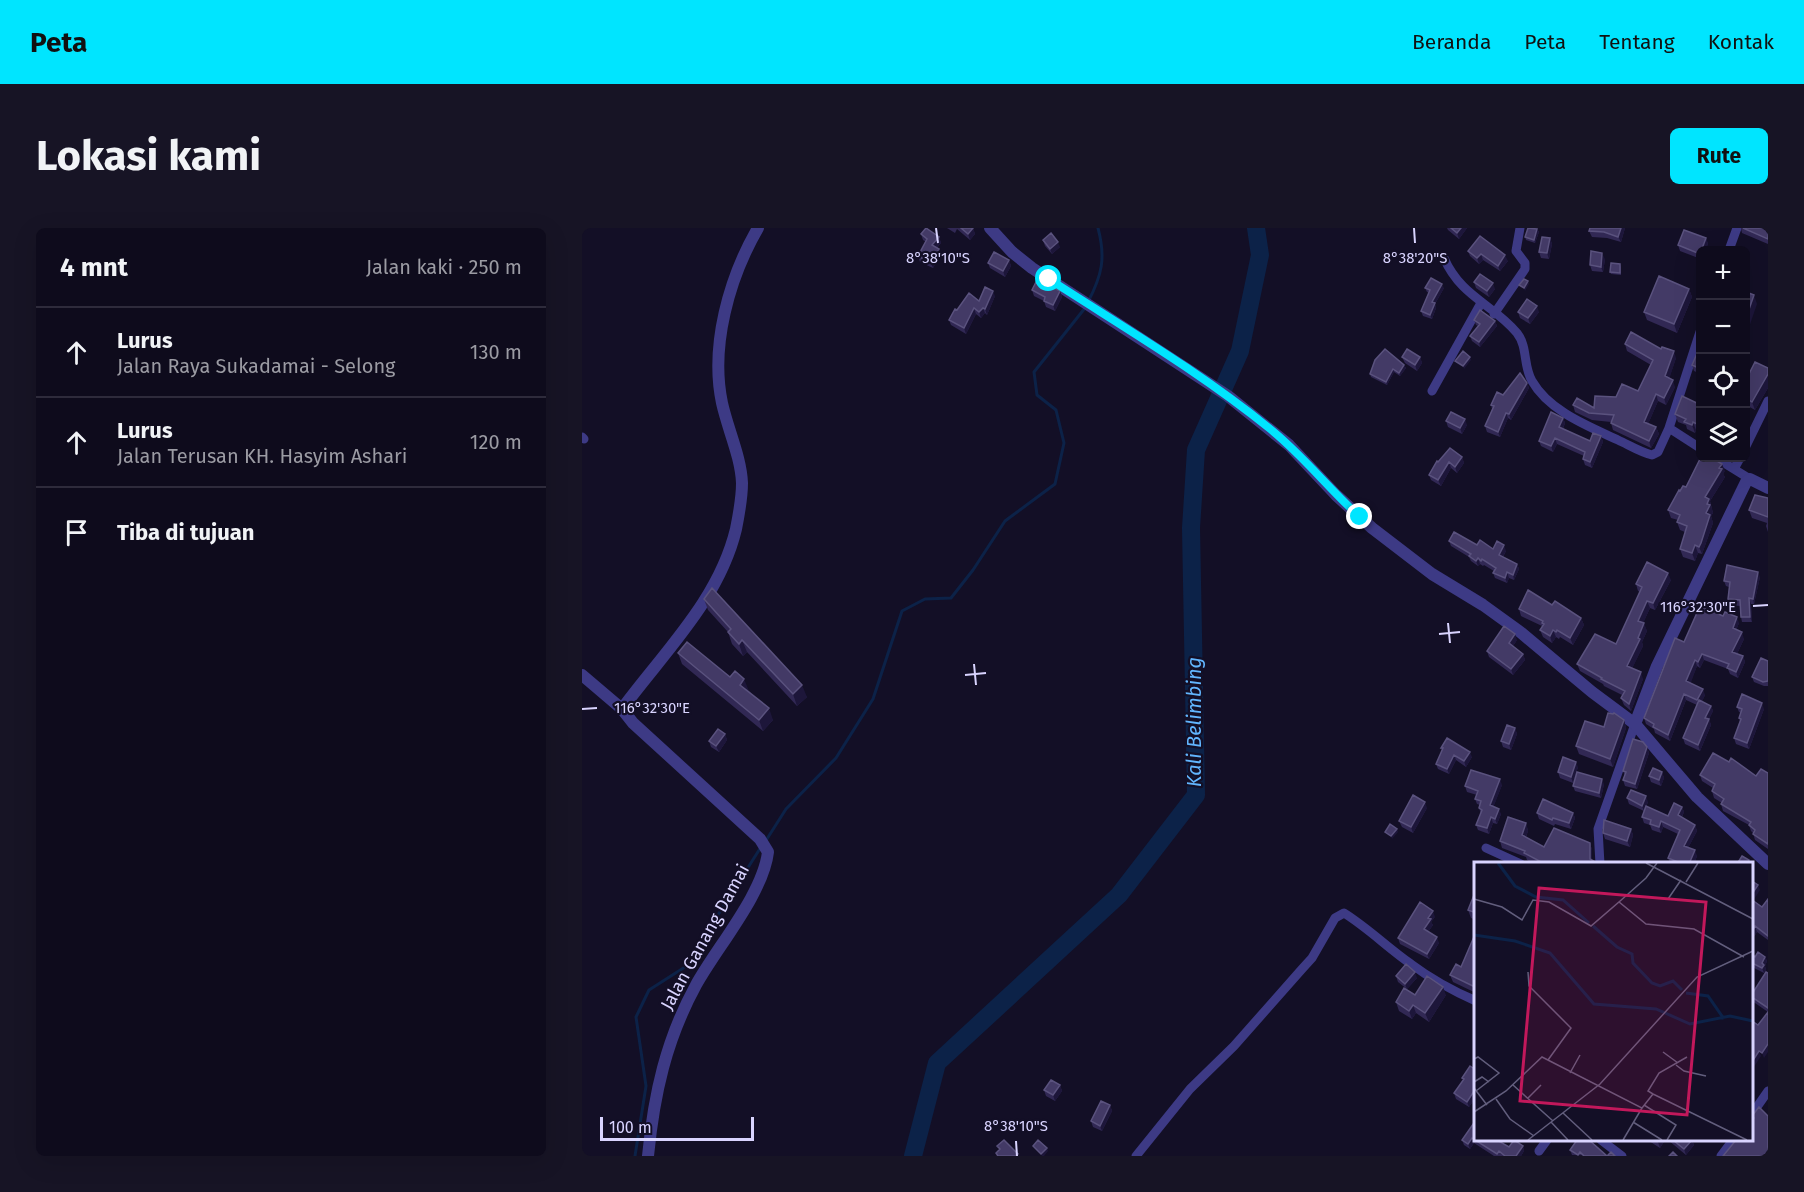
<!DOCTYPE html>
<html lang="id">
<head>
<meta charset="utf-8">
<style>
	:root { --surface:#0e0b1c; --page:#171425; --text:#f1f3f6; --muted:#9b9ba3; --line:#2e2b3b; --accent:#00e5ff }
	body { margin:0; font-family:"Fira Sans",sans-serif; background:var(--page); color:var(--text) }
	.controls { position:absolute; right:18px; top:18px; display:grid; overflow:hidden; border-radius:9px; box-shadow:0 6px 24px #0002 }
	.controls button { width:54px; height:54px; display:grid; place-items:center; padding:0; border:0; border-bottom:2px solid var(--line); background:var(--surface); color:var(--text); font:30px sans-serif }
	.scale { position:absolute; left:18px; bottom:15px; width:154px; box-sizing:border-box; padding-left:6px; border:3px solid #d9d4ff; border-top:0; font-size:16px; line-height:21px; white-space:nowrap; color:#d9d4ff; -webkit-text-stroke:4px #130f26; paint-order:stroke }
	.stop { position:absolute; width:18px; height:18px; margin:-14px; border:4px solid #00e5ff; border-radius:50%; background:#fff }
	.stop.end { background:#00e5ff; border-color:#fff; box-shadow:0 2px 6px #0008 }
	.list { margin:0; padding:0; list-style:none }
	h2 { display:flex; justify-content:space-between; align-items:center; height:78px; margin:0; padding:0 24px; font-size:26px }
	h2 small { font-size:20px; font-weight:400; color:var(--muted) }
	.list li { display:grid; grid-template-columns:39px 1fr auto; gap:18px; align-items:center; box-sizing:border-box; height:90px; padding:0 24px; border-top:2px solid var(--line) }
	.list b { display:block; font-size:22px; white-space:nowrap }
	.list p { margin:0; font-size:20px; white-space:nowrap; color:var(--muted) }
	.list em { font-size:20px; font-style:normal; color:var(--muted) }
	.icon { flex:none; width:33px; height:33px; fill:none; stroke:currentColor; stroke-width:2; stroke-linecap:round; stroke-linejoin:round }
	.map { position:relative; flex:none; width:1186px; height:928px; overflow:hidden; border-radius:9px }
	header { display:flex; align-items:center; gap:36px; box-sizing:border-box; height:84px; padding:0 30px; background:var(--accent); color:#111 }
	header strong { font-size:28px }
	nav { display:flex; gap:33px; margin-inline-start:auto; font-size:21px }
	.intro { display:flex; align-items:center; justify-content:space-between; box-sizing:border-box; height:144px; padding:0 36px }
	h1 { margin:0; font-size:42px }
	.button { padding:15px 27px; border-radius:9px; background:var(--accent); color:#111; font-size:21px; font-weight:700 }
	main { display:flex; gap:36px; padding:0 36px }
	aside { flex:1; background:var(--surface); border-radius:9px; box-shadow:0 6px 24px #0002 }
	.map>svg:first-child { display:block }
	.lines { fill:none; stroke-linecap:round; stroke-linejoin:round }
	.stream { stroke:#0c2248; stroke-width:3 }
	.river { stroke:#0c2248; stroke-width:18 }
	.minor { stroke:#3d3a85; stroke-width:9 }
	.tertiary { stroke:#3d3a85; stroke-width:12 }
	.wall { fill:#312854 }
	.shaded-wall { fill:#1d163a }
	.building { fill:#433a66; stroke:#5a527e; stroke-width:1.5 }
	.route { stroke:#00e5ff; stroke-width:8 }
	.ticks { fill:none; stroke:#d9d4ff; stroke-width:2 }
	.labels { text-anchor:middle; stroke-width:4.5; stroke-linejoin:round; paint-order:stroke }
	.street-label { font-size:18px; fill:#d9d4ff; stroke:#130f26 }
	.water-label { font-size:20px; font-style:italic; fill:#62b6ff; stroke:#130f26 }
	.inset-river { fill:none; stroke:#0c2248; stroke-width:3 }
	.inset-road { fill:none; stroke:#625e7d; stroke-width:1.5 }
	.view { fill:#c2185b; fill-opacity:0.15; stroke:#c2185b; stroke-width:3 }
	.inset-edge { fill:none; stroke:#d9d4ff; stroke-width:3 }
	.ticks-label { font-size:15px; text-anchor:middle; fill:#d9d4ff; stroke:#130f26; stroke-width:4.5; stroke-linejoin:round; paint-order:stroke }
</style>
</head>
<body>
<header>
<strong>Peta</strong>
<nav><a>Beranda</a><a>Peta</a><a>Tentang</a><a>Kontak</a></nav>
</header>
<div class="intro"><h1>Lokasi kami</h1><a class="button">Rute</a></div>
<main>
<aside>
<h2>4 mnt<small>Jalan kaki · 250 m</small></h2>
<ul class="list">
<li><svg class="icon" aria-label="ahead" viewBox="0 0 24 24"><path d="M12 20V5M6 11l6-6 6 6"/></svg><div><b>Lurus</b><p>Jalan Raya Sukadamai - Selong</p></div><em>130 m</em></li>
<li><svg class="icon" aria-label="ahead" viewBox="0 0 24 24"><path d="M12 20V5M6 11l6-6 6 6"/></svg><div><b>Lurus</b><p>Jalan Terusan KH. Hasyim Ashari</p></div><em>120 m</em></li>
<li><svg class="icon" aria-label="arrive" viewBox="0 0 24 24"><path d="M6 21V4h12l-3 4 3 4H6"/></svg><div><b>Tiba di tujuan</b></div></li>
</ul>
</aside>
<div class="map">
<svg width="1186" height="928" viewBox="0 0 1186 928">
	<rect width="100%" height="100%" fill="#130f26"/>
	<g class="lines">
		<path class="stream" d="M506 74C520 47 524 30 516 0
			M183 614 204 581 254 530 291 471 320 383 343 371 369 370 391 342 423 293 473 256 482 215 474 182 455 167 452 144 503 80
			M53 928 64 858 54 789 67 762 103 739 179 619"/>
		<path class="river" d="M331 928 355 835 537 667 614 567 609 300 614 222 658 123 678 27 674 0"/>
		<path class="minor" d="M1147 22 1155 0
			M862 30C879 69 911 76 935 105 946 119 941 138 950 153 967 183 1006 198 1036 212 1047 217 1058 224 1070 227L1076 224 1087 200
			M912 86 943 41V35L934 23 938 0
			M1118 104 1087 200 1118 220
			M850 163 899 75
			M0 209 2 211
			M1164 218 1186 173
			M1134 230 1168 251
			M1152 241 1158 230
			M904 620 939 636
			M1018 636 1016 601 1053 496
			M1170 886 1186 863
			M1019 912 1040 928
			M957 923 965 912
			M554 928 608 861 652 818 720 741 730 730 753 690 762 685C786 700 806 720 829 736 849 751 871 763 894 773
			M1139 928 1151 912"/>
		<path class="tertiary" d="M408 0 430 24 450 40 646 168 707 217 754 267 790 300 850 346 901 377 937 403 1010 464 1053 496 1115 569 1186 636
			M0 447 40 481
			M1053 496 1075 438 1164 254 1168 251 1186 260
			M66 928C72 866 84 812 114 757 135 719 181 666 186 624L178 611 51 495 40 481C82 424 137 372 154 301 157 286 160 270 160 255 159 229 146 202 140 175 128 118 147 50 176 0"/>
	</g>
	<path class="wall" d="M365 0H391L393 6 388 12 375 1 373 5Z
		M865 0H885L877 11 866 2Z
		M1043 0 1039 14 1025 10 1010 9 1007 3Z
		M1159 0H1186V16L1160 5Z
		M955 1 957 4 953 15 944 12 943 9Z
		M339 6 357 9 359 15 355 20 357 21 359 27 351 40 338 34 336 28 344 14 341 12Z
		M968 10 970 16 967 31 959 30 957 24Z
		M1124 10 1126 16 1123 22H1119V31L1098 23 1096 17Z
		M461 12 478 19 470 26 463 18Z
		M886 23 926 33 918 43 901 32 897 36 888 28Z
		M1023 31 1021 44 1010 43 1008 37Z
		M427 32 429 38 423 49 408 40 406 35Z
		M1038 36 1039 39V47L1029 46 1028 44Z
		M892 54 913 61 907 69 894 60Z
		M843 60H862L853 76 854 80 850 91 841 88 839 83 847 65 845 64Z
		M1107 61 1110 69 1095 105 1065 92 1062 84Z
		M450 62H467L478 63 480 69 473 83 464 79 462 73 452 68Z
		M413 68 405 87 403 85 399 90 394 86 384 106 369 97 367 92 375 82 397 73Z
		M936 84H957L948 96 938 90Z
		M892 92 913 93 915 98 898 119 890 113 888 108 896 98 894 97Z
		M1043 116 1094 130 1087 150 1093 159 1084 177 1076 173 1066 196 1074 199 1077 206 1069 220 1031 202 1029 195V194L1010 192 993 184 991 177 1012 180 1034 169 1056 163 1069 137 1045 123Z
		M1119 121V146L1112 143 1110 137Z
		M820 129H838L840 135 835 143 823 135Z
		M822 137 824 140 818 148 812 144 805 157 789 149 788 146Z
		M1186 140V160L1173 182 1164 177V152Z
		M945 155 947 160 929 192 926 190 918 209 905 204 903 198 910 181 909 177 921 167Z
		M1119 177V204L1114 202 1113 205 1105 201 1104 197 1096 194 1093 186Z
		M981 190 983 195 981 201 1008 213 1019 208 1021 214 1010 240 1003 237 1001 231 1002 228 975 216 971 224 959 218 957 213Z
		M864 193 885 197 880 206 866 199Z
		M880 229 882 235 875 245 869 240 859 258 849 252 847 247 856 234Z
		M1143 243 1141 246 1143 249 1128 273 1131 285 1129 288 1131 295 1120 326 1116 325 1113 333 1101 329 1098 321 1103 304 1098 302 1095 294 1096 292 1089 290 1086 282 1098 263 1104 259Z
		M1186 270V304L1184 298 1185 295 1170 290 1167 282Z
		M867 313 895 317 911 321 924 323 921 329 935 336 937 341 932 352 927 350 925 355 913 350 911 345 912 343 902 337 901 338 898 336 896 338 889 333 887 329 869 318Z
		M1178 349 1172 376H1169L1170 394H1160L1159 389 1158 378 1148 377 1146 371 1147 359 1144 358 1142 353Z
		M1089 352 1073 382 1068 380 1061 395 1065 403 1060 414 1061 418 1050 440 1061 451 1049 483 1042 477 1039 470 1040 467 1022 458 1021 456 998 443 995 436 1034 416 1058 364 1056 363 1054 356Z
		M122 371 225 469 215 478 165 424 161 428 150 416 146 404 126 382Z
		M970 377 999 390 1002 397 991 417 978 409 977 411 974 409 970 415 961 409 958 402 960 398 939 388 937 381Z
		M1157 395 1154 402 1162 411 1155 426 1161 428 1163 434 1156 450 1148 446 1146 441 1122 432 1118 440 1115 438 1108 455 1123 467 1120 473 1129 478 1131 483 1127 491 1129 497 1118 523 1103 516 1101 510 1115 477 1104 472 1088 513 1073 505 1072 501 1064 496 1062 490 1102 414Z
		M935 412 931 418 941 426 943 432 931 447 907 429 905 423Z
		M96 425 148 449 167 463 191 492 181 503 100 436Z
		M1186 433V458H1182L1172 454 1170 449Z
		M1155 479 1182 481 1167 521 1154 516 1152 510 1158 493 1157 490 1159 485 1157 484Z
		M1042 492 1044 500 1031 539 997 526 994 518 1022 499Z
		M933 500 935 506 929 522 921 519 919 513Z
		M143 506 145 512 137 524 129 519 127 513Z
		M1065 519 1067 525 1055 561 1043 558 1041 552 1043 548 1041 543Z
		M859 520 890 529 884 539 874 532 867 546 856 541 854 536 860 522Z
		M1147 534 1174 548 1186 545V621L1173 612 1171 605 1169 603 1167 597 1141 583 1139 576 1140 575 1132 570 1130 563 1131 560 1120 553 1118 547Z
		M996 539 991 555 978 550 976 544Z
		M1080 544 1082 550 1079 558 1069 554 1067 548Z
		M1022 556 1019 570 993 563 991 558Z
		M920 557 911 579 919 586 915 596 911 595 907 606 896 602 894 597 899 586 897 580 898 577 895 576 893 571 895 567 885 564 883 558Z
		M1045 570 1066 574 1064 579 1086 588 1100 579 1102 584 1100 589 1113 597 1115 603 1106 620 1115 628 1112 636 1088 635 1086 630 1096 606 1081 599 1079 605 1070 602 1068 597 1062 595 1060 589 1062 583 1047 576Z
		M845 580 831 605 820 599 817 593Z
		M955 585H991L993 590 989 601 973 596 972 598 957 591Z
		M944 595 946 603 944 609 962 619 1008 615 1010 622V632L1017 636H952L945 632 944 629 920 620 918 613Z
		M1049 601 1051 607 1048 619 1023 611 1021 605Z
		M894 668V692L889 690 886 682Z
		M1186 671V712L1175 704 1171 710 1170 709V672L1180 679Z
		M853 689 849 694 851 697 846 704 857 715 847 731 818 716 816 710Z
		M894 704V765L871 754 868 747 879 739Z
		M1170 726 1173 729H1183L1185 733 1183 738 1184 742 1182 745 1170 739Z
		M1186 745V784L1170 773V766Z
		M814 748 835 750 825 761 816 754Z
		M833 767H864L847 794 834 785 830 791 817 783 814 774Z
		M894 842V869L887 879 874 871 872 865 881 852 880 850Z
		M478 857 480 863 473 873 464 868 462 862Z
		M528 877 530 883 520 903 511 899 509 893Z
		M894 892V912L927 919 941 918 942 923 939 928H912L892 915 888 921 882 917 880 912Z
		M1067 912H1083L1078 920 1067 913Z
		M1086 912H1110L1112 917 1104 927Z
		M1011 916 1025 928 990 927 988 922Z"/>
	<path class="shaded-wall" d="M391 0 393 6 388 12 386 6Z
		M879 0H885L877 11 875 5Z
		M1039 0H1043L1039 14 1036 9Z
		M955 1 957 4 953 15 952 12Z
		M357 9 359 15 352 23 350 17Z
		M968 10 970 16 967 31 965 25Z
		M1124 10 1126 16 1123 22H1119Z
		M476 14 478 19 470 26 468 21Z
		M357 21 359 27 351 40 349 35Z
		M1020 25 1023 31 1021 44 1019 39Z
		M899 26 901 32 897 36 895 30Z
		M923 27 926 33 918 43 916 38Z
		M427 32 429 38 423 49 421 43Z
		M946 53 947 56 943 63 942 60Z
		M911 55 913 61 907 69 905 63Z
		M860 56 862 60 853 76 854 80 850 91 848 87 850 74Z
		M1107 61 1110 69 1095 105 1092 96Z
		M411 63 413 68 405 87 403 81Z
		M478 63 480 69 473 83 471 77Z
		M1172 67 1175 76 1164 108V90Z
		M955 78 957 84 948 96 946 90Z
		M392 80 394 86 384 106 382 100Z
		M401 80 403 85 399 90 397 84Z
		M913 93 915 98 898 119 897 114Z
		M1164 113 1168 122 1164 132Z
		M1092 123 1094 130 1086 155 1083 148Z
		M838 129 840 135 835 143 833 137Z
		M888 129 889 132 882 141 881 138Z
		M822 137 824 140 818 148 817 145Z
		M811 141 812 144 805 157 804 154Z
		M1186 146V160L1173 182 1170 174Z
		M1091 152 1093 159 1084 177 1082 170Z
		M945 155 947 160 929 192 927 186Z
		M1074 166 1076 173 1064 201 1062 194Z
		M924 185 926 190 918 209 916 204Z
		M1165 188 1167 194 1164 202V192Z
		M981 190 983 195 979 205 977 199Z
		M883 191 885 197 880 206 878 200Z
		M1111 194 1114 202 1113 205 1110 197Z
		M1074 199 1077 206 1069 220 1067 213Z
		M1019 208 1021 214 1010 240 1008 234Z
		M973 210 975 216 971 224 969 218Z
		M880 229 882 235 875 245 873 239Z
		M867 234 869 240 859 258 856 252Z
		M1140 236 1143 243 1141 246 1143 249 1128 273 1131 285 1129 288 1131 295 1120 326 1117 319 1124 285 1123 269Z
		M922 317 924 323 919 332 917 327Z
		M1113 317 1116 325 1113 333 1110 325Z
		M896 330 898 336 896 338 894 333Z
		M935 336 937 341 932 352 931 347Z
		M925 344 927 350 925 355 923 350Z
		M1176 344 1178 349 1172 376 1171 371Z
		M1086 345 1089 352 1073 382 1071 375Z
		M1167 370 1169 376 1170 394 1168 389Z
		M1065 373 1068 380 1059 400 1056 393Z
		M1155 389 1157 395 1153 406 1151 400Z
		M999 390 1002 397 991 417 988 410Z
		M1062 395 1065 403 1060 414 1061 418 1048 445 1045 438Z
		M971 402 974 409 970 415 968 408Z
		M1160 404 1162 411 1153 430 1150 424Z
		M933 406 935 412 929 421 927 415Z
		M160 412 165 424 161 428 157 416Z
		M941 426 943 432 931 447 929 441Z
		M1120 426 1122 432 1118 440 1116 434Z
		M1161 428 1163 434 1156 450 1154 444Z
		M1113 432 1115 438 1107 460 1104 453Z
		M1059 444 1061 451 1049 483 1047 476Z
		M162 451 167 463 162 468 158 457Z
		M220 457 225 469 215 478 211 466Z
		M1121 461 1123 467 1118 478 1115 472Z
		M1102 466 1104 472 1088 513 1086 507Z
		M1180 475 1182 481 1167 521 1165 515Z
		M1129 478 1131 483 1125 495 1123 490Z
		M187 480 191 492 181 503 177 492Z
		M1127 491 1129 497 1118 523 1116 517Z
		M1042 492 1044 500 1031 539 1028 531Z
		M933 500 935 506 929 522 927 516Z
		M143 506 145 512 137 524 134 518Z
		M1065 519 1067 525 1055 561 1053 556Z
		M888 524 890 529 884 539 882 533Z
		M872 527 874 532 867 546 865 541Z
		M994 534 996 539 991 555 989 549Z
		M1080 544 1082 550 1079 558 1077 552Z
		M918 551 920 557 910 583 908 577Z
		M1020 551 1022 556 1019 570 1017 565Z
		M1064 568 1066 574 1062 583 1060 578Z
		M843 574 845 580 831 605 829 599Z
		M1100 579 1102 584 1098 592 1096 587Z
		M917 581 919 586 915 596 913 591Z
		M991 585 993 590 989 601 987 595Z
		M909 589 911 595 907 606 905 600Z
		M1079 593 1081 599 1079 605 1077 599Z
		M944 595 946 603 942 614 940 607Z
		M1113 597 1115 603 1104 624 1102 618Z
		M815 601 816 604 810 611 809 608Z
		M1049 601 1051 607 1048 619 1045 613Z
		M1008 615 1010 622V636L1008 631Z
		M1113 622 1115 628 1112 636H1107Z
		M1176 657 1178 662 1171 673 1170 666Z
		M851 683 853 689 849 694 851 697 844 707 842 701 846 690Z
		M1173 698 1175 704 1171 710 1170 704Z
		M855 709 857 715 847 731 845 726Z
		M1183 729 1185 733 1183 738 1184 742 1182 745 1180 740V735Z
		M833 744 835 750 825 761 823 756Z
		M861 759 864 767 847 794 843 785Z
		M831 777 834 785 830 791 827 783Z
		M1186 816V824L1182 830 1180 825Z
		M1177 823 1179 828 1170 842V834Z
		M478 857 480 863 473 873 471 867Z
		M894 860V869L887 879 885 874Z
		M1171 863 1172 867 1170 870V864Z
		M528 877 530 883 520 903 518 898Z
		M890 910 892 915 888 921 886 916Z
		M1078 912H1083L1078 920 1076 914Z
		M1110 912 1112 917 1104 927 1102 921Z
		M941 918 942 923 939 928H934Z
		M465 920 466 923 462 928H460L459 926Z"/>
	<path class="building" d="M344 0 357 9 350 17 357 21 349 35 336 28 345 11 339 6Z
		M379 0H391L386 6Z
		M869 0H879L875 5Z
		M946 0 955 1 952 12 943 9Z
		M1008 0H1039L1036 9 1022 4 1007 3Z
		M1161 0H1186V11Z
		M1102 2 1124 10 1118 26 1096 17Z
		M469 5 476 14 468 21 461 12Z
		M898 8 923 27 916 38 899 26 895 30 886 23Z
		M960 9 968 10 965 25 957 24Z
		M1009 23 1020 25 1019 39 1008 37Z
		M412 24 427 32 421 43 406 35Z
		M1029 35 1038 36V45L1028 44Z
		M898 46 911 55 905 63 892 54Z
		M1077 48 1107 61 1092 96 1062 84Z
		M849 50 860 56 850 74 853 75 848 87 839 83 848 62 843 60Z
		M942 51 946 53 942 60 937 57Z
		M454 54 467 62 469 58 478 63 471 77 462 73 463 69 450 62Z
		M403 59 411 63 403 81 401 80 397 84 392 80 382 100 367 92 373 81 375 82 387 65 397 73Z
		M1164 64 1172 67 1164 90Z
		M945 71 955 78 946 90 936 84Z
		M898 82 913 93 897 114 888 108 898 96 892 92Z
		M1049 104 1079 121 1080 119 1092 123 1083 148 1091 152 1082 170 1074 166 1062 194 1074 199 1067 213 1029 195 1032 187 1007 185 991 177 995 170 1012 180 1013 168 1034 169 1040 156 1056 163 1071 132 1043 116Z
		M803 121 822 137 817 145 811 141 804 154 788 146 793 132Z
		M825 121 838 129 833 137 820 129Z
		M1117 121H1119V141L1110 137Z
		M881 123 888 129 881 138 873 133Z
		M1173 134 1186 140V146L1170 174 1164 170V152Z
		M938 145 945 155 927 186 924 185 916 204 903 198 912 178 909 177 915 164 921 167Z
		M1100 168 1119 177V198L1111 194 1110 197 1102 194 1104 191 1093 186Z
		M869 184 883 191 878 200 864 193Z
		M969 184 981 190 977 199 1008 213 1011 205 1019 208 1008 234 1001 231 1003 224 973 210 969 218 957 213Z
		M868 220 880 229 873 239 867 234 856 252 847 247 855 233 856 234Z
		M1119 229 1130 230 1140 236 1137 240 1140 241 1123 269 1127 271 1125 276 1128 277 1124 285 1128 287 1119 315 1117 319 1113 317 1110 325 1098 321 1105 298 1095 294 1098 287 1086 282 1097 262 1098 263 1101 258 1104 259Z
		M1173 267 1186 270V289L1167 282Z
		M872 304 895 317 898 312 911 321 915 313 922 317 917 327 935 336 931 347 925 344 923 350 911 345 914 340 900 331 899 333 896 330 894 333 887 328 889 326 867 313Z
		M1065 334 1086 345 1071 375 1065 373 1056 393 1062 395 1056 410 1058 411 1045 438 1059 444 1047 476 1039 470 1043 463 1019 451 1020 450 995 436 1013 406 1034 416 1060 359 1054 356Z
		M1145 337 1176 344 1171 371 1167 370 1168 389H1159L1158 372 1146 371 1148 354 1142 353Z
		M130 360 220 457 211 466 160 412 157 416 146 404 149 401 122 371Z
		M946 362 970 377 973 373 999 390 988 410 975 402 974 404 971 402 968 408 958 402 962 396 960 395 961 393 937 381Z
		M1118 378 1141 388 1143 384 1155 389 1151 400 1160 404 1150 424 1161 428 1154 444 1145 440 1147 436 1120 426 1116 434 1113 432 1104 453 1121 461 1115 472 1102 466 1086 507 1071 499 1072 496 1062 490 1093 410 1102 414Z
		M922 398 933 406 927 415 941 426 929 441 905 423Z
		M105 414 148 449 153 443 162 451 158 457 187 480 177 492 96 425Z
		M1179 430 1186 433V453L1181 454 1170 449Z
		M1160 466 1180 475 1165 515 1152 510 1159 491 1157 490 1160 481 1155 479Z
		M1117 472 1129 478 1123 490 1127 491 1116 517 1101 510Z
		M1026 485 1031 486 1032 485 1042 492 1028 531 994 518 1003 493 1022 499Z
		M925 497 933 500 927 516 919 513Z
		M136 501 143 506 134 518 127 513Z
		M865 510 888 524 882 533 872 527 865 541 854 536 861 520H859Z
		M1051 511 1061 514 1065 519 1053 556 1041 552 1044 544 1041 543Z
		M1131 525 1147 534 1149 530 1174 548 1179 541 1186 545V616L1171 606 1173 602 1167 597 1169 594 1139 576 1142 571 1130 563 1133 556 1118 547Z
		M981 529 994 534 989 549 976 544Z
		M1071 540 1080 544 1077 552 1067 548Z
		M889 542 918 551 908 577 917 581 913 591 909 589 905 600 894 597 900 582 897 580 899 573 893 571 896 563 883 558Z
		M995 544 1020 551 1017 565 991 558Z
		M1049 562 1064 568 1060 578 1045 570Z
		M831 567 843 574 829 599 817 593Z
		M961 571 991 585 987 595 971 590 970 592 955 585Z
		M1092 575 1100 579 1096 587 1113 597 1102 618 1113 622 1107 636H1101L1086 630 1098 602 1079 593 1077 599 1068 596 1069 592 1060 589 1064 578 1086 588Z
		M926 589 944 595 940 607 962 619 972 600 1008 615V631L1017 636H963L942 625 943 623 918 613Z
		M1022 592 1049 601 1045 613 1021 605Z
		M808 596 815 601 809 608 803 604Z
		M1160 628 1167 632 1165 636H1155Z
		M1170 653 1176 657 1170 666Z
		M892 667 894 668V685L886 682Z
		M1186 671V708L1173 698 1170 704V672L1180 679Z
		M838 674 851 683 846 690 849 691 842 701 855 709 845 726 816 710Z
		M894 704V758L893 759 868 747 874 736 879 739Z
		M1176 724 1183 729 1180 735 1182 737 1180 740 1170 735V726L1173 729Z
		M824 736 833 744 823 756 814 748Z
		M1184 744 1186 745V780L1170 769V766Z
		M845 748 861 759 843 785 831 777 827 783 814 774 822 760 833 767Z
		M1186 784V816L1180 825 1177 823 1170 834V793L1176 797Z
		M888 838 894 842V860L885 874 872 865 882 851 880 850Z
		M469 852 478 857 471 867 462 862Z
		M519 873 528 877 518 898 509 893Z
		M1177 879 1186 888V928H1141L1154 912H1170V892L1172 890 1170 888Z
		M894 892V912H915L927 919 932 912 941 918 934 928H923L917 923 915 926 890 910 886 916 880 912Z
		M422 912 436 926 433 928H416L414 925 418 921 415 918Z
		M456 912 465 920 459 926 451 918Z
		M995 912H1007L1025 928H1002L998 924 996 927 988 922Z
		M1091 912H1110L1102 921Z
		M1029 924 1033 928H1025Z
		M1091 924 1095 928H1087Z"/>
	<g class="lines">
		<path class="route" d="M467 51C541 99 618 144 687 200 720 226 746 260 778 289"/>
	</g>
	<path class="ticks" d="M354 0 356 15M832 0 833 15M1171 378 1186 377M866 395 868 415M857 406 878 404M392 436 394 457M383 447 404 445M0 481 15 480M434 913 435 928"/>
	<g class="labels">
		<g class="street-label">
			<text transform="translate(123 709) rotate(-61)" y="6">Jalan Ganang Damai</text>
		</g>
		<g class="water-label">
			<text transform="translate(612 494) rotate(-90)" y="7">Kali Belimbing</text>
		</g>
	</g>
	<g transform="translate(892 634)">
		<rect width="279" height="279" fill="#130f26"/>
		<path class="inset-river" d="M24 1 41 24 62 35 89 38 115 61M119 64 143 85 158 92 159 101 178 121 186 124 199 119 208 128M0 73 41 79 76 91 120 142 182 147 216 162 256 154 279 159M212 131 234 134 250 157"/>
		<path class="inset-road" d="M172 1 279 57M212 20 224 1M0 37 28 45 48 58 59 38 75 40 117 64 145 40 172 62 220 67 270 95M194 37 207 18M145 40 172 16 183 1M54 110 55 124 97 166 74 198M189 190 204 201M0 197 4 195 25 211 2 229M202 203 210 209 232 214M96 211 106 193M0 220 8 215 15 220M39 223 79 259M0 226 13 243M179 232 174 229 185 211 213 195M54 236 67 223M22 237 36 257 60 274M170 243 202 263 193 278M168 246 179 232 273 278M0 250 32 229 68 195 168 246 149 278M89 251 118 278M77 260 94 278M159 260 188 278M54 278 126 222 223 115 279 89"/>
		<path class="view" d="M65 26 232 40 213 253 46 239Z"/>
		<rect width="279" height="279" class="inset-edge"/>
	</g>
	<g class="ticks-label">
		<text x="356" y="35">8°38'10"S</text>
		<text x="833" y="35">8°38'20"S</text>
		<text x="1116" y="384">116°32'30"E</text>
		<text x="70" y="485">116°32'30"E</text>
		<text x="434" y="903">8°38'10"S</text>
	</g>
</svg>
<div class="controls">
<button>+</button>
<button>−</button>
<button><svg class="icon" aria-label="locate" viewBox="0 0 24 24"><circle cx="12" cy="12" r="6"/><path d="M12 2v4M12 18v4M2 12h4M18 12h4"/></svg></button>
<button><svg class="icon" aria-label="layers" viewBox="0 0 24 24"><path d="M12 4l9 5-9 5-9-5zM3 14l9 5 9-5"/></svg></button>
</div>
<div class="scale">100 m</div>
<div class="stop" style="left:467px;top:51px"></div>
<div class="stop end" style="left:778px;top:289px"></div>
</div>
</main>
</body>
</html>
